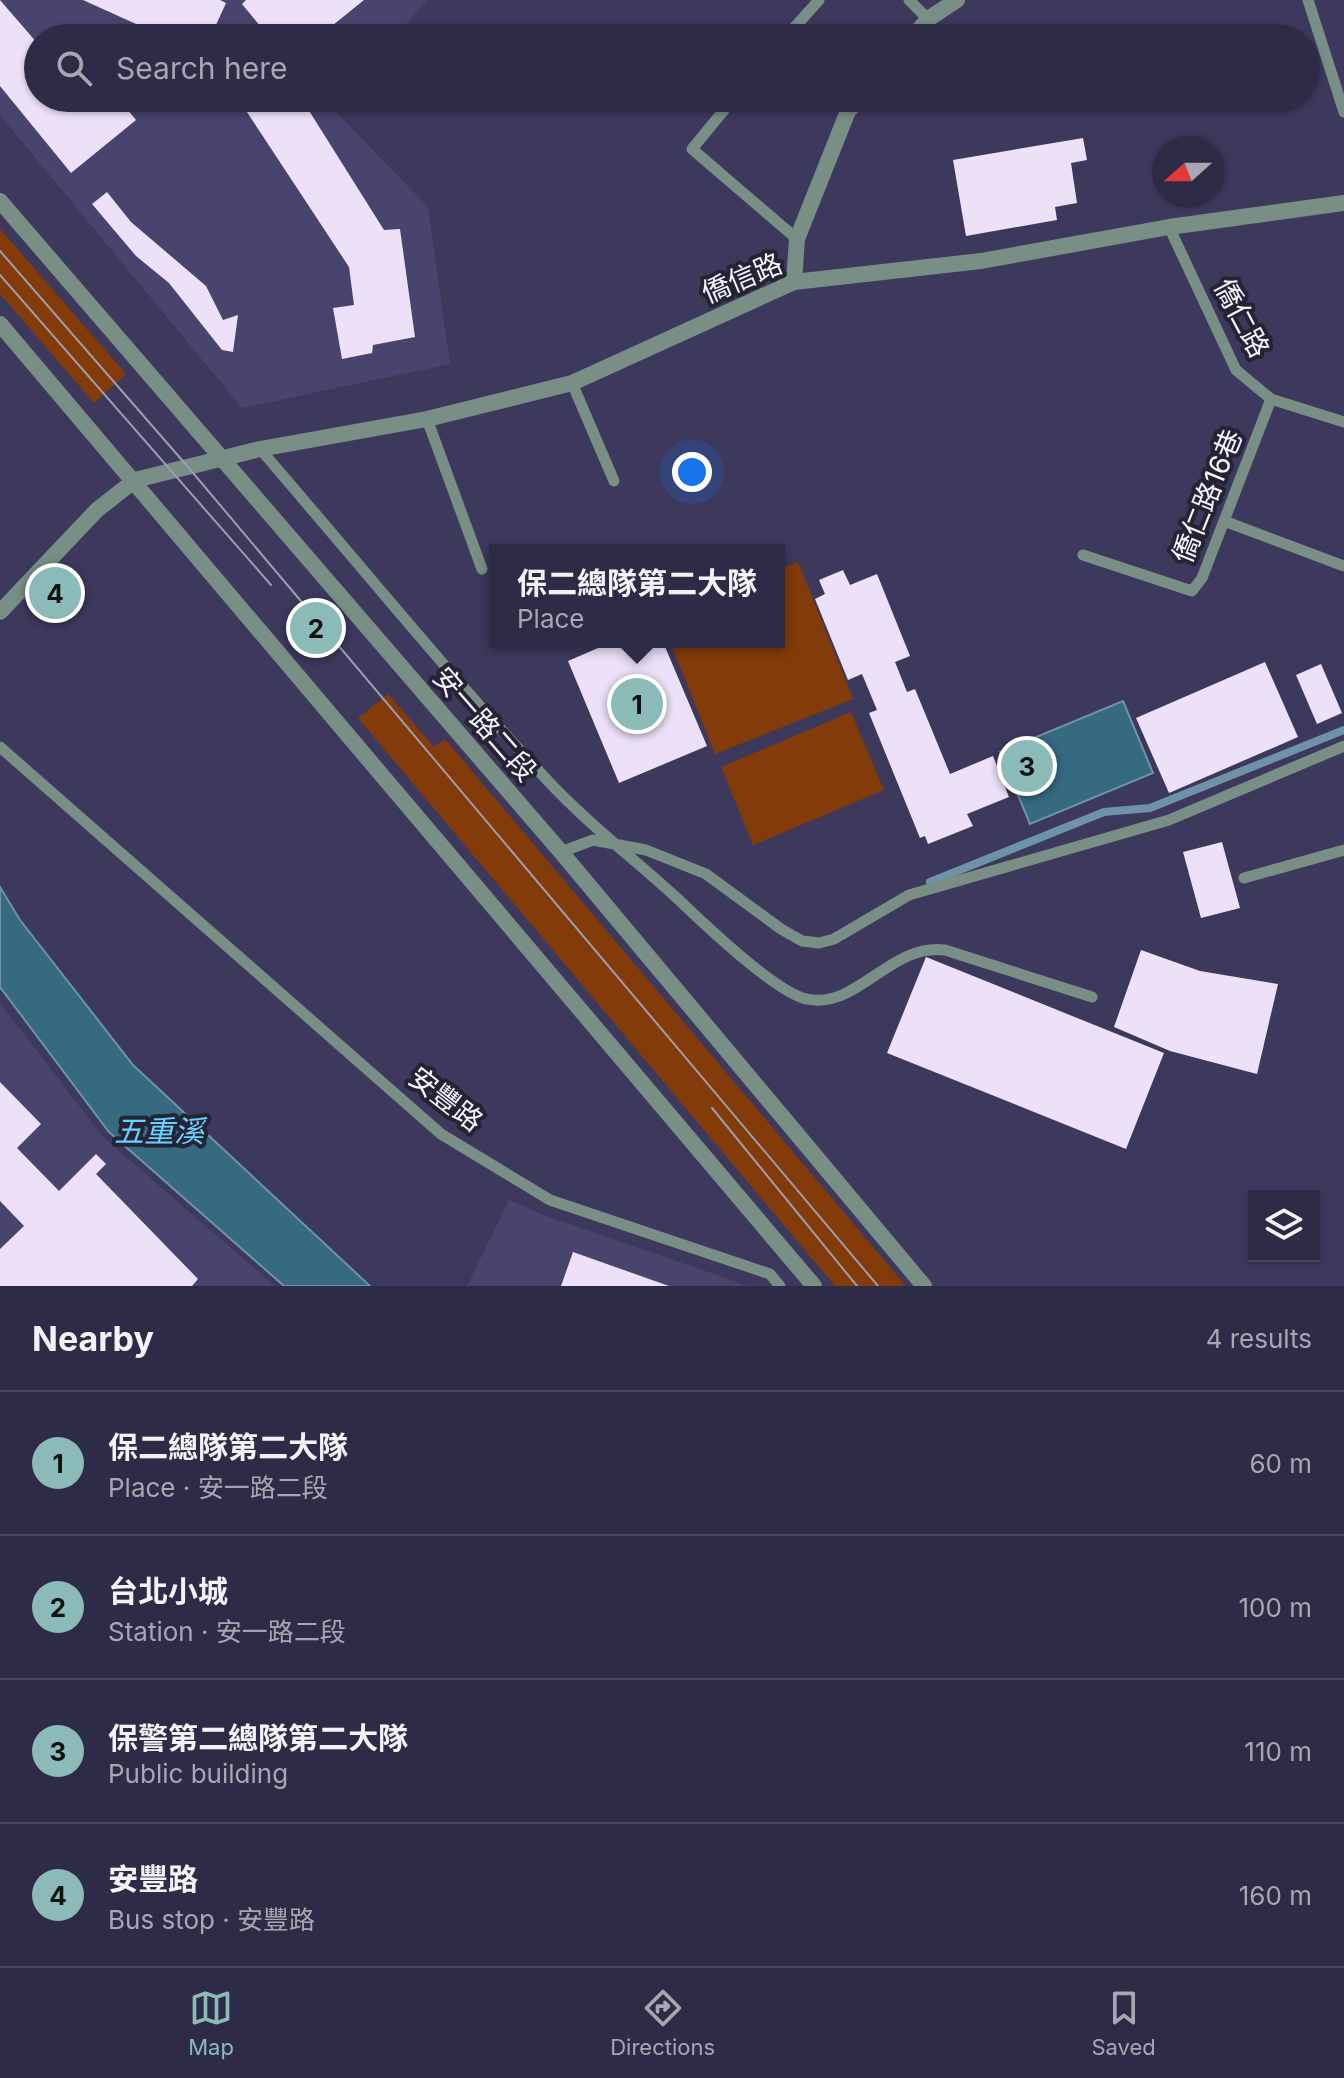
<!DOCTYPE html>
<html lang="en">
<head>
<meta charset="utf-8">
<style>
	:root { --surface:#2e2b46; --page:#36334d; --text:#f1f3f6; --muted:#a7a7b3; --line:#49475f; --accent:#8bbbb9 }
	body { margin:0; font-family:Inter,"Noto Sans TC",sans-serif; background:var(--page); color:var(--text) }
	.controls { position:absolute; right:24px; bottom:24px; display:grid; overflow:hidden; border-radius:0px; box-shadow:0 2px 6px #0004 }
	.controls button { width:72px; height:72px; display:grid; place-items:center; padding:0; border:0; border-bottom:2px solid var(--line); background:var(--surface); color:var(--text); font:40px sans-serif }
	.compass { position:absolute; left:1152px; top:136px; width:72px; height:72px; border-radius:50%; background:var(--surface); box-shadow:0 2px 6px #0004; rotate:249deg }
	.you { position:absolute; left:692px; top:472px; width:28px; height:28px; margin:-20px; border:6px solid #fff; border-radius:50%; background:#1a73e8; box-shadow:0 0 0 12px #1a73e833 }
	.badge { display:grid; place-items:center; width:52px; height:52px; border-radius:50%; background:var(--accent); color:#111; font-size:26px; font-weight:700 }
	.pin { position:absolute; translate:-50% -50%; border:4px solid #fff; box-shadow:0 2px 8px #0006 }
	.popup { position:absolute; left:489px; top:544px; width:296px; height:104px; box-sizing:border-box; display:grid; place-content:center; border-radius:0px; background:var(--surface); filter:drop-shadow(0 2px 6px #0005); font-size:26px; white-space:nowrap; color:var(--muted) }
	.popup b { font-size:30px; color:var(--text) }
	.popup::after { content:''; position:absolute; left:50%; top:100%; margin-left:-16px; border:16px solid transparent; border-top-color:var(--surface) }
	.list { margin:0; padding:0; list-style:none }
	h2 { display:flex; justify-content:space-between; align-items:center; height:104px; margin:0; padding:0 32px; font-size:34px }
	h2 small { font-size:26px; font-weight:400; color:var(--muted) }
	.list li { display:grid; grid-template-columns:52px 1fr auto; gap:24px; align-items:center; box-sizing:border-box; height:144px; padding:0 32px; border-top:2px solid var(--line) }
	.list b { display:block; font-size:30px; white-space:nowrap }
	.list p { margin:0; font-size:26px; white-space:nowrap; color:var(--muted) }
	.list em { font-size:26px; font-style:normal; color:var(--muted) }
	.icon { flex:none; width:44px; height:44px; fill:none; stroke:currentColor; stroke-width:2; stroke-linecap:round; stroke-linejoin:round }
	.map { position:relative; flex:none; width:1344px; height:1286px; overflow:hidden }
	.search { position:absolute; background:var(--surface); box-shadow:0 2px 6px #0004; left:24px; right:24px; top:24px; height:88px; display:flex; align-items:center; gap:20px; box-sizing:border-box; padding:0 28px; border-radius:44px; color:var(--muted); font-size:30px }
	.sheet { height:680px; background:var(--surface) }
	nav { display:flex; justify-content:space-around; align-items:center; box-sizing:border-box; height:112px; border-top:2px solid var(--line); background:var(--surface); font-size:22px; color:var(--muted) }
	nav a { display:grid; justify-items:center; gap:4px }
	nav .on { color:var(--accent) }
	.map>svg:first-child { display:block }
	.built { fill:#48446d }
	.green { fill:#833b0a }
	.water { fill:#356a80; stroke:#6e93a6; stroke-width:2 }
	.lines { fill:none; stroke-linecap:round; stroke-linejoin:round }
	.stream { stroke:#6e93a6; stroke-width:8 }
	.building { fill:#ece1f8 }
	.service { stroke:#798e85; stroke-width:11 }
	.minor { stroke:#798e85; stroke-width:16 }
	.tertiary { stroke:#798e85; stroke-width:16 }
	.tram { stroke:#9e9cb1; stroke-width:2 }
	.labels { text-anchor:middle; stroke-width:8; stroke-linejoin:round; paint-order:stroke }
	.street-label { font-size:28px; fill:#f4f4fd; stroke:#252334 }
	.water-label { font-size:30px; font-style:italic; fill:#65d2ff; stroke:#252334 }
</style>
</head>
<body>
<div class="map">
<svg width="1344" height="1286" viewBox="0 0 1344 1286">
	<rect width="100%" height="100%" fill="#3d395d"/>
	<path class="built" d="M0 0H427L394 38H38V98H341L332 108 428 207 450 364 242 408 0 115Z
		M0 1003 104 1138 275 1286H0Z
		M509 1200 546 1216 749 1286H467Z"/>
	<path class="green" d="M0 229 126 374 94 403 0 294Z
		M798 562 853 699 715 754 670 642H779V569Z
		M388 694 434 747 445 739 906 1286H835L358 718Z
		M851 712 884 790 753 845 721 767Z"/>
	<path class="water" d="M1123 701 1153 773 1030 824 1000 752Z
		M0 887 20 920 133 1065 370 1286H284L109 1132 0 987Z"/>
	<g class="lines">
		<path class="stream" d="M930 882 1104 812 1150 808 1344 730"/>
	</g>
	<path class="building" d="M0 0 38 44V98H82L87 103 93 98H118L136 120 71 173 0 86Z
		M83 0H220L226 3 210 38H167Z
		M246 0H364L317 38H270L242 4Z
		M247 98H301L384 230 400 229 415 337 373 345 372 353 342 359 333 308 354 305 349 267 243 106Z
		M1083 138 1087 160 1071 163 1077 203 1055 207 1057 220 966 236 953 160Z
		M107 192 131 222 206 286 223 320 238 315 233 352 222 350 169 283 136 256 92 204Z
		M843 570 850 585 877 574 910 656 895 662 907 692 915 689 950 774 993 756 1009 797 967 814 973 826 928 844 925 836 920 838 869 713 877 710 862 674 848 680 815 599 825 594 819 580Z
		M612 642H663L707 746 619 783 568 661Z
		M1265 662 1298 737 1169 793 1136 718Z
		M1321 664 1342 713 1317 724 1296 675Z
		M1222 842 1240 908 1201 918 1183 852Z
		M1141 950 1200 971 1278 984 1257 1074 1170 1051 1114 1027Z
		M926 957 1164 1053 1126 1149 887 1053Z
		M0 1082 41 1124 17 1148 59 1191 96 1154 106 1164 96 1174 198 1279 192 1286H0V1249L24 1226 0 1201Z
		M573 1252 669 1286H561Z"/>
	<g class="lines">
		<path class="service" d="M909 0 928 19
			M1308 0 1344 112
			M785 38 819 0
			M734 98 692 149 797 239
			M832 98 848 111
			M1169 227 1236 370 1271 399 1344 422
			M572 383 614 481
			M427 419 482 569
			M260 449C356 560 449 675 549 782 589 825 636 860 679 900 704 924 776 993 807 999 857 1010 890 943 945 950L1092 997
			M1224 521 1344 566
			M1083 555 1192 591 1202 578 1271 399
			M0 747 441 1134 550 1200 770 1274 780 1286
			M561 852 593 840 646 850 706 874 781 929 802 941 819 943 834 939 909 895 1169 820 1344 746
			M1244 878 1344 850"/>
		<path class="minor" d="M912 38 928 19 957 0
			M794 282 797 239 848 111 860 98
			M0 612 97 510 135 480 260 449 427 419 572 383 794 282 981 261 1169 227 1344 203"/>
		<path class="tertiary" d="M0 201 561 852 924 1286
			M0 324 814 1286"/>
		<path class="tram" d="M0 251 188 467 878 1286
			M0 275 271 585
			M712 1108 857 1286"/>
	</g>
	<g class="labels">
		<g class="street-label">
			<text transform="translate(742 278) rotate(-23)" y="10">僑信路</text>
			<text transform="translate(1242 318) rotate(62)" y="10">僑仁路</text>
			<text transform="translate(1207 496) rotate(-68)" y="10">僑仁路16巷</text>
			<text transform="translate(485 724) rotate(49)" y="10">安一路二段</text>
			<text transform="translate(446 1099) rotate(38)" y="10">安豐路</text>
		</g>
		<g class="water-label">
			<text x="159" y="1142">五重溪</text>
		</g>
	</g>
</svg>
<div class="controls">
<button><svg class="icon" aria-label="layers" viewBox="0 0 24 24"><path d="M12 4l9 5-9 5-9-5zM3 14l9 5 9-5"/></svg></button>
</div>
<svg class="compass" viewBox="-18 -18 36 36"><path d="M0-13l5 13h-10z" fill="#e53935"/><path d="M0 13l5-13h-10z" fill="#a7a7b3"/></svg>
<div class="you"></div>
<div class="pin badge" style="left:637px;top:704px">1</div>
<div class="popup"><b>保二總隊第二大隊</b>Place</div>
<div class="pin badge" style="left:316px;top:628px">2</div>
<div class="pin badge" style="left:1027px;top:766px">3</div>
<div class="pin badge" style="left:55px;top:593px">4</div>
<div class="search"><svg class="icon" aria-label="search" viewBox="0 0 24 24"><circle cx="10" cy="10" r="6"/><path d="M15 15l6 6"/></svg>Search here</div>
</div>
<section class="sheet">
<h2>Nearby<small>4 results</small></h2>
<ul class="list">
<li><span class="badge">1</span><div><b>保二總隊第二大隊</b><p>Place · 安一路二段</p></div><em>60 m</em></li>
<li><span class="badge">2</span><div><b>台北小城</b><p>Station · 安一路二段</p></div><em>100 m</em></li>
<li><span class="badge">3</span><div><b>保警第二總隊第二大隊</b><p>Public building</p></div><em>110 m</em></li>
<li><span class="badge">4</span><div><b>安豐路</b><p>Bus stop · 安豐路</p></div><em>160 m</em></li>
</ul>
</section>
<nav>
<a class="on"><svg class="icon" aria-label="map" viewBox="0 0 24 24"><path d="M3 6l6-2 6 2 6-2v14l-6 2-6-2-6 2zM9 4v14M15 6v14"/></svg>Map</a>
<a><svg class="icon" aria-label="directions" viewBox="0 0 24 24"><path d="M12 3l9 9-9 9-9-9zM9 14v-3h6M13 9l2 2-2 2"/></svg>Directions</a>
<a><svg class="icon" aria-label="saved" viewBox="0 0 24 24"><path d="M7 4h10v16l-5-4-5 4z"/></svg>Saved</a>
</nav>
</body>
</html>
